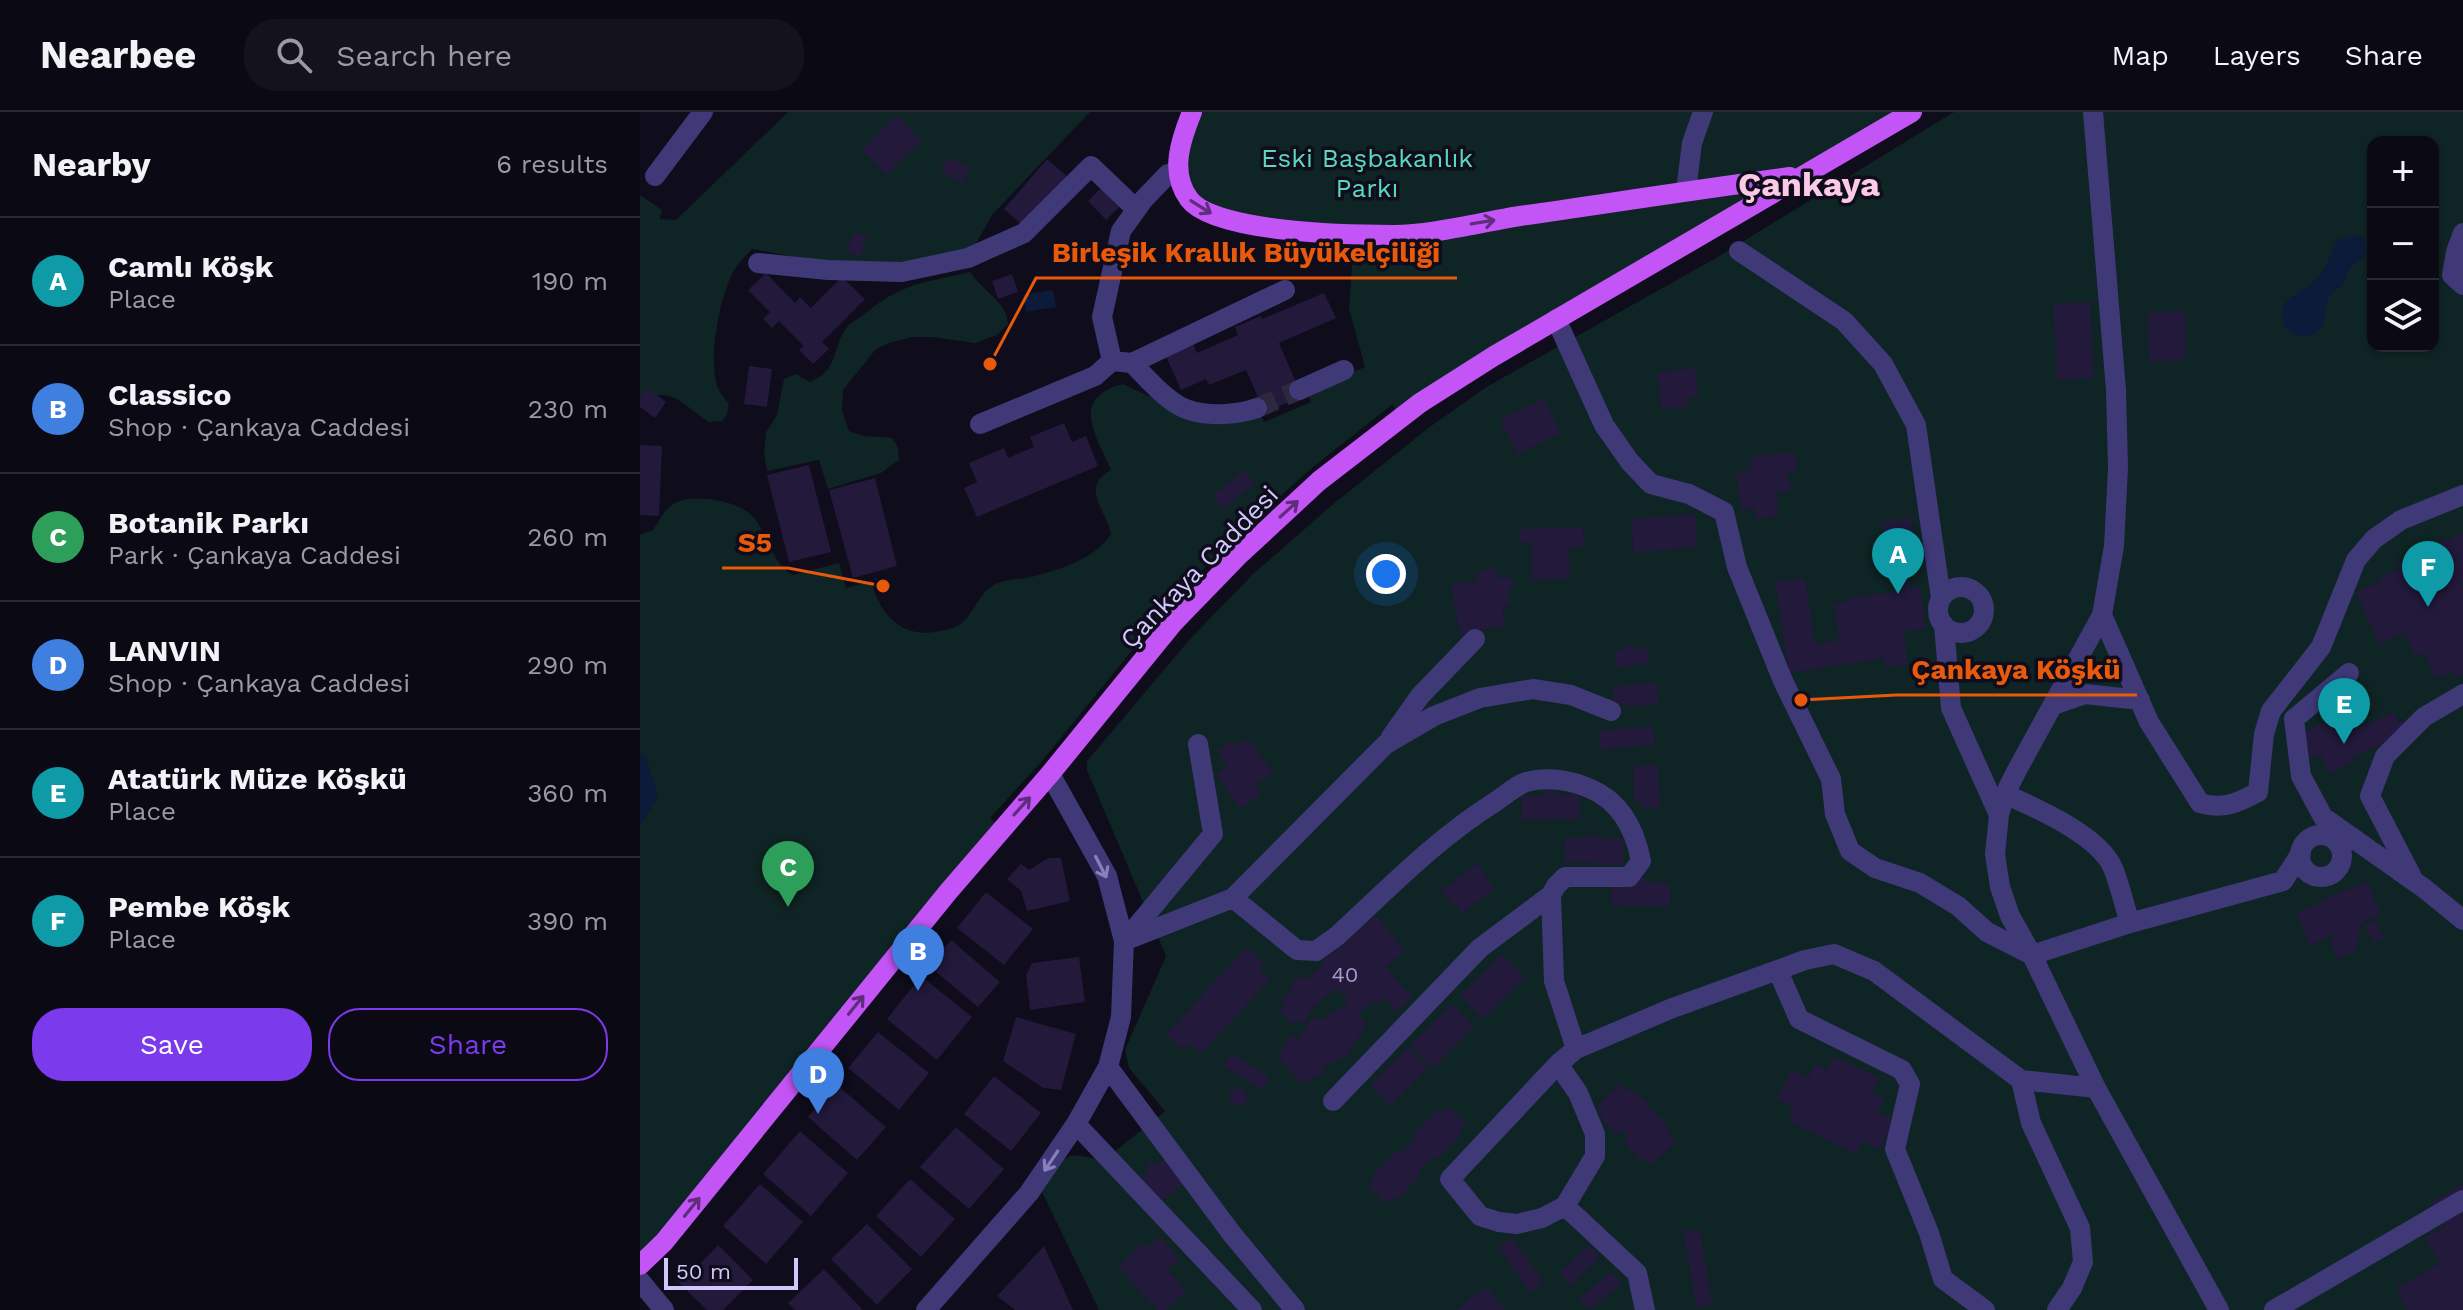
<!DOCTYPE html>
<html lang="en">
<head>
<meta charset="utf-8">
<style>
	:root { --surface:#0b0914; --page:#14121d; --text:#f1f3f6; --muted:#9a9aa0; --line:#2b2a34; --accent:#7c3aed }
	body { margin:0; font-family:"Work Sans",sans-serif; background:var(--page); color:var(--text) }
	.controls { position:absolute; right:24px; top:24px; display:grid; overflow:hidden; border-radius:16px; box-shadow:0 2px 6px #0004 }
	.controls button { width:72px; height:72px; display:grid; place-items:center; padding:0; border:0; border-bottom:2px solid var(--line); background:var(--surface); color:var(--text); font:40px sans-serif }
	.scale { position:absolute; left:24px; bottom:20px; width:134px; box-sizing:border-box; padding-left:8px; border:4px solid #d1c8fc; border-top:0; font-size:22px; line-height:28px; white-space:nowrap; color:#d1c8fc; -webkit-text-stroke:6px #0f0c1b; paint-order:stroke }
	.you { position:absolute; left:746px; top:462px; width:28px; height:28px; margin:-20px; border:6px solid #fff; border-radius:50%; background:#1a73e8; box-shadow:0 0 0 12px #1a73e833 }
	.badge { display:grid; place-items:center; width:52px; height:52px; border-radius:50%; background:var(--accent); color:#fff; font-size:26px; font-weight:700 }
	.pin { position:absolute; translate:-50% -66px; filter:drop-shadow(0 2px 4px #0008) }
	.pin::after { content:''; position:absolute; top:42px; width:28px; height:24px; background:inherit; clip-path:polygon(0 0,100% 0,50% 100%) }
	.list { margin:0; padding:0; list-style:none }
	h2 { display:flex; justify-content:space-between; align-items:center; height:104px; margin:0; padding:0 32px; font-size:34px }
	h2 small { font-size:26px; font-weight:400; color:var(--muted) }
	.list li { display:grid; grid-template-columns:52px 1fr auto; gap:24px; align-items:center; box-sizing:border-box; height:128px; padding:0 32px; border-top:2px solid var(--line) }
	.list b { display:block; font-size:30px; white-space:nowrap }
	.list p { margin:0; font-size:26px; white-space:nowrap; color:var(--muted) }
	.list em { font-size:26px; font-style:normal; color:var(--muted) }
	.actions { display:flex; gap:16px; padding:24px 32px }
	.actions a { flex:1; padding:18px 0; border:2px solid var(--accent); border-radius:32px; text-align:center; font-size:28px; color:var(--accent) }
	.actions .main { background:var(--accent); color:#fff }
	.icon { flex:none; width:44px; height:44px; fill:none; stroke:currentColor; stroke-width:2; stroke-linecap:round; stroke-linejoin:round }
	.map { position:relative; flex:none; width:1823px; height:1198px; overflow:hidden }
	header { display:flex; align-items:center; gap:48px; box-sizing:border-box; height:112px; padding:0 40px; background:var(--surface); border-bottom:2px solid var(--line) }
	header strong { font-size:38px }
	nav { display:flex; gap:44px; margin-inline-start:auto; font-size:28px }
	.search { width:560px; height:72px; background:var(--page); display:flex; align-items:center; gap:20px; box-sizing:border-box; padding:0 28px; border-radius:32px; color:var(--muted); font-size:30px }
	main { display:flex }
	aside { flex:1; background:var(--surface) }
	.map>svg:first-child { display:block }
	.green { fill:#0f2424; fill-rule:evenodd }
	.water { fill:#0c1b39 }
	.building { fill:#22193b }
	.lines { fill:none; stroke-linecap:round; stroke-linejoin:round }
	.minor-tunnel { stroke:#2c283d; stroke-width:20; stroke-dasharray:20 10; stroke-linecap:butt }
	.minor { stroke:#3f3978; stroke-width:20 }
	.major { stroke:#c355f6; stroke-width:20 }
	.oneway { stroke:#602d7e }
	.oneway2 { stroke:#8880ba }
	.labels { text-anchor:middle; stroke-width:7; stroke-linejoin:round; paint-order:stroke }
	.number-label { font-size:22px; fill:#a59ccc }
	.park-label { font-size:26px; fill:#5ad7be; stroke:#0f0c1b }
	.street-label { font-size:26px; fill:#d1c8fc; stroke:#0f0c1b }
	.district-label { font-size:34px; font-weight:bold; fill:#fccae7; stroke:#0f0c1b }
	.leader { fill:none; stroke:#e8590c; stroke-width:3 }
	.callout-dot { fill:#e8590c; stroke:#0f0c1b; stroke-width:3 }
	.callout-label { font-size:28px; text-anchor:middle; font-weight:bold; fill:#e8590c; stroke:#0f0c1b; stroke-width:7; stroke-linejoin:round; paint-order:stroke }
</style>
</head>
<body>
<header>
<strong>Nearbee</strong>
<div class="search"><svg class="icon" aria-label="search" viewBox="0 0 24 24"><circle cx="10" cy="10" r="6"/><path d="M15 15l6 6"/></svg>Search here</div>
<nav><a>Map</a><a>Layers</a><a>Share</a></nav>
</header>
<main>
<aside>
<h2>Nearby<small>6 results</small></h2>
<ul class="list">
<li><span class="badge" style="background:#0f9aa8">A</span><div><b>Camlı Köşk</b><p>Place</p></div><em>190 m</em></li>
<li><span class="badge" style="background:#3f7fe0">B</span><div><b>Classico</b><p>Shop · Çankaya Caddesi</p></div><em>230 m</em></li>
<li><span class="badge" style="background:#2e9e5b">C</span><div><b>Botanik Parkı</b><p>Park · Çankaya Caddesi</p></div><em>260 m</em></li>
<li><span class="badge" style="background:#3f7fe0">D</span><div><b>LANVIN</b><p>Shop · Çankaya Caddesi</p></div><em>290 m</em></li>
<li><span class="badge" style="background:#0f9aa8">E</span><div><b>Atatürk Müze Köşkü</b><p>Place</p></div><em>360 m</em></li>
<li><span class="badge" style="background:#0f9aa8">F</span><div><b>Pembe Köşk</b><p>Place</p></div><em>390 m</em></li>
</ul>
<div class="actions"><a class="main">Save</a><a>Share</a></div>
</aside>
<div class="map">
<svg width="1823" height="1198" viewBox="0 0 1823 1198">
	<rect width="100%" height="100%" fill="#0f0c1b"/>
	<path class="green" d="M148 0H450L352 103 337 130 325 141 261 153 188 151 112 137C107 143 99 150 95 157 80 181 67 249 78 276 80 281 85 287 89 292L87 302 82 309 69 310C44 295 31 270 0 291V83L22 98 20 107 36 108Z
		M552 0H1272L758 308 753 292 673 355 589 430 525 498 402 649 350 706 361 717 0 1153V423L13 418C20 408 25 395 37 390 54 382 97 389 110 402 131 422 128 448 153 463L199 451 206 476 231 469C240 501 259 525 295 520 306 518 316 517 324 509 337 496 341 476 361 470 370 467 381 467 391 465 419 458 455 447 471 422 467 400 439 375 471 358 456 323 429 286 483 272L508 284 621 304 624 310 671 290 667 280 725 255 709 197 713 138 728 139 729 122 605 112 542 74Z
		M1314 0H1823V1198H459L402 1080C426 1044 419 1037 463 1049L525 999 489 956 485 938 526 844 447 658V649L550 527 613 462 692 393 791 314 848 274 1076 146ZM1733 30H1793V234H1733Z
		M330 160C341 178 367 189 368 212L357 223 335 231 292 225H273L249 231 236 237 203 278 202 299 209 319 224 324 252 326 258 335 259 348 241 361 188 377 179 348 127 359 124 342 126 320 137 303 144 267 156 262 170 270C199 258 192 235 207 215 210 211 217 207 222 204 261 171 282 171 330 160Z"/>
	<path class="water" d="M1717 123 1725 128C1730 149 1720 144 1710 157 1706 162 1707 169 1702 174 1696 180 1698 174 1692 181 1683 191 1689 211 1677 220 1660 232 1635 216 1643 196 1649 182 1664 179 1675 169 1688 156 1689 140 1699 127Z
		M413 178 416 195 386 200 383 183Z
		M0 641 6 645 17 679 16 689 0 714Z"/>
	<path class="building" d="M257 3 282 28 246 63 222 38Z
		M308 45 330 56 323 71 301 60Z
		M407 47 428 65 384 115 364 97Z
		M463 74 481 93 466 108 448 89Z
		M214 120 228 125 220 145 206 139Z
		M126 161 155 191 160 185 171 196 202 165 225 187 182 230 189 237 173 252 159 238 164 234 139 209 132 216 123 207 130 200 108 178Z
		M372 162 378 180 358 187 352 169Z
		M684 181 696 206 639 231 662 284 625 301 606 258 569 273 566 267 541 278 526 244 553 232 557 241 598 223 595 215 621 204 622 207Z
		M1450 190 1454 266 1417 268 1413 192Z
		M1545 198 1546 248 1509 250 1507 201Z
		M109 254 132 257 127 295 104 292Z
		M1055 256 1058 285 1047 286 1048 295 1022 298 1017 260Z
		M7 276 26 290 15 306 0 295V286Z
		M904 287 921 321 877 342 860 307Z
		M424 311 432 330 446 324 458 354 337 405 324 376 337 370 329 351 364 336 368 346 394 335 390 325Z
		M0 333 22 334 19 404 0 403Z
		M1155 340 1157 360 1148 361 1151 379 1136 381 1139 404 1116 407 1115 396 1101 398 1096 361 1111 359 1109 345Z
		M169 353 191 440 149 450 127 363Z
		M604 358 615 371 583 397 572 384Z
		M235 366 257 454 213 466 189 378Z
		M1055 402 1057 435 994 441 991 407Z
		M1271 405 1275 433 1263 434 1270 477 1280 475 1286 516 1263 520 1268 552 1246 556 1245 546 1149 561 1135 470 1165 466 1175 532 1199 528 1194 492 1205 490 1204 487 1263 478 1257 436 1245 437 1241 410Z
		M943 415 944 435H929L930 467 892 468 891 430 880 431 879 417Z
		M1823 421V562L1815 566 1812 560 1795 567 1784 541 1775 544 1765 521 1739 532 1716 480 1742 469 1741 465 1759 457 1756 451Z
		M856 456 859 467 871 464 873 475 868 476 871 493 862 495 865 514 820 523 811 473 837 468 836 460Z
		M995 533V537L1008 536 1010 551 976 556 974 540 981 539 980 535Z
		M1016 570 1019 592 987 595 986 591 975 593 973 575Z
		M1710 599 1718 616 1754 600 1759 610 1762 608 1768 621 1713 645 1715 649 1689 661 1681 643 1672 647 1661 621Z
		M1013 614 1015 633 960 638 958 619Z
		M609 626 633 661 615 673 621 683 600 697 576 661 587 654 577 639 592 629 596 634Z
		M1018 653 1020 696H1001V689H994L993 654Z
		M905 679H916V683L940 682V707L882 708 881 684 905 683Z
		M949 722 960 723 959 727H983V752L924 750 925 726H948Z
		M408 746H421L430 789 387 799 381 779 367 767 381 752 389 758Z
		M837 751 854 777 822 801 801 779Z
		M996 766H1006V770L1030 771V795L971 794 972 769Z
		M1727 770 1741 802 1719 812 1720 821 1715 840 1698 847 1690 829 1695 827 1693 823 1670 833 1656 801 1682 790 1681 788Z
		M346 780 393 817 364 853 317 816Z
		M736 803 765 839 746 855 773 886 757 900 745 886 737 892 734 888 718 902 727 912 707 943 682 957 685 961 661 972 638 944 652 922 657 928 674 903 679 909 709 891 696 876 670 898 672 900 663 913 658 907 652 913 640 898 645 894 641 888 652 878 649 874 661 863 665 868 679 856 685 848 683 846 693 838 695 840Z
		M1736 808 1744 826 1733 831 1725 813Z
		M311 828 360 870 338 895 289 854Z
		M607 835 625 851 619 857 630 867 561 942 550 931 544 938 526 922Z
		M862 842 885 865 843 907 820 884Z
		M439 845 445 890 390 898 386 863 392 851Z
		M281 864 332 905 297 948 247 907Z
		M812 892 834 915 793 956 770 934Z
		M376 905 436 922 421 978 403 976 363 949Z
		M238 920 289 961 259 998 208 956Z
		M768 935 788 955 750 993 730 973Z
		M591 941 630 965 621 978 583 954Z
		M1194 944 1239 966 1232 980 1244 986 1237 1000 1254 1008 1240 1037 1222 1029 1216 1042 1148 1009 1154 996 1137 987 1151 958 1168 966 1175 952 1187 958Z
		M354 964 401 1001 371 1039 324 1002Z
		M981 971 988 980 991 977 998 984 1000 982 1009 992 1007 994 1027 1011 1025 1013 1031 1020 1028 1022 1036 1030 1012 1053 1005 1047 1002 1050 983 1030 988 1024 983 1018 977 1023 959 1004 963 1001 956 994Z
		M196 972 246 1015 217 1048 168 1005Z
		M589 985a9 9 0 1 1 18 0a9 9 0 1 1-18 0Z
		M808 994 826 1012 819 1019 822 1022 797 1048 794 1044 779 1059 782 1062 757 1088 754 1084 746 1092 728 1074 735 1066 732 1063 758 1038 761 1041 776 1026 773 1023 798 998 801 1001Z
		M316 1015 364 1057 329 1097 280 1055Z
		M160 1019 208 1061 171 1104 123 1062Z
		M525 1046 545 1070 521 1090 501 1065 508 1060 507 1055 509 1051 518 1052Z
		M270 1067 315 1107 281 1145 236 1104Z
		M120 1072 163 1110 126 1152 83 1114Z
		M1823 1072V1198H1768L1756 1177 1800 1151 1785 1125 1805 1114 1791 1090Z
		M227 1112 272 1157 237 1193 191 1147Z
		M1060 1117 1072 1192 1056 1195 1043 1119Z
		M520 1125 540 1147 527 1157 547 1179 526 1198H517L478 1154 504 1131 508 1135Z
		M872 1125 904 1171 890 1181 858 1135Z
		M78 1133 113 1168 83 1198H67L36 1168 50 1154 54 1158Z
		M949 1133 960 1146 931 1173 919 1161Z
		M404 1134 433 1198H375L357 1184Z
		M184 1157 223 1198H155L148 1191Z
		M971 1159 982 1172 949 1198 939 1187Z
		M847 1175 865 1198H816L826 1191 824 1189Z"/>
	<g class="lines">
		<path class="minor-tunnel" d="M617 296 659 278"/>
		<path class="minor" d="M15 64 63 0
			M1046 79 1052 31 1063 0
			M1823 121 1816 140 1812 163 1823 173
			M1099 139 1204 209 1243 252 1276 313 1301 486
			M118 151 188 158 262 160 328 146 384 121 451 54 496 97
			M916 207 964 313 990 350 1011 372 1049 382 1084 400 1097 455 1143 569 1191 667 1195 702 1210 739 1235 756 1280 771 1318 794 1347 820 1392 843 1370 804 1360 775 1355 742 1359 703 1311 596 1304 513
			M472 249 492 251 645 178
			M492 251C507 266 526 289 546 297 567 305 597 303 617 296
			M659 278 704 258
			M340 312 455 264 472 249 462 205 481 119 504 87 528 62 538 59
			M1298 498a23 23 0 1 1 46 0a23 23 0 1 1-46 0Z
			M1462 503 1509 610 1560 691C1582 698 1598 691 1618 680L1624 622 1631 599 1681 535 1716 448 1734 427 1761 408 1823 383
			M1709 561 1654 607 1661 664 1683 705 1785 777 1823 808
			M1416 592 1445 582 1500 588
			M751 625 780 584 835 527
			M1365 682C1396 696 1459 723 1473 756 1480 773 1484 793 1490 811
			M1359 703 1365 682 1376 660 1462 503 1474 434 1478 356 1476 278 1453 0
			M1660 744a21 21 0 1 1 42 0a21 21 0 1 1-42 0Z
			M1772 765 1730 684 1745 644 1784 605 1823 582
			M593 786 746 632 794 604 840 586 893 577 931 583 971 599
			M487 826 573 722 558 632
			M484 829 593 786 657 838 676 839 697 824C748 777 796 727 855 690 864 684 875 674 886 670 907 664 931 668 951 677 981 690 995 718 1001 749L989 765H925L916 774 911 783
			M1138 859 1159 907 1262 958 1270 972 1255 1037 1289 1121 1303 1167 1345 1198
			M918 952 938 981 955 1022V1044L925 1094 902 1106 877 1112 859 1110 840 1104 810 1067 918 952 936 937 1030 897 1165 848 1194 842 1234 859 1381 968 1456 976
			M468 955 592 1122 655 1198
			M1381 968 1391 1011 1440 1116 1443 1150 1432 1176 1417 1198
			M693 989 840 836 911 783 914 869 936 937
			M436 1012 612 1198
			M925 1094 997 1161 1005 1198
			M0 1169 24 1198
			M286 1198 389 1081 436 1012 468 955 481 905 484 829 467 764 410 662
			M1579 1198 1456 976 1392 843 1490 811 1643 769 1661 741
			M1634 1198 1823 1088"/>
		<path class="major" d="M552 0C541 27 529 60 549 87 574 121 712 123 754 123 791 123 842 110 880 104 970 91 1060 77 1150 65
			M0 1153 24 1130 308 780 410 662 534 510 598 444 679 369 780 291 854 244 1272 0"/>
	</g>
	<defs><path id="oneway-shaft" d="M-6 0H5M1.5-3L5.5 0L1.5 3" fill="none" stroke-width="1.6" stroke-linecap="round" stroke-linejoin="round" transform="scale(2)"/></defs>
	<g class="oneway">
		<use href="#oneway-shaft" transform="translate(561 95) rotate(32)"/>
		<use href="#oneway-shaft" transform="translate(843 110) rotate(-9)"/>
		<use href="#oneway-shaft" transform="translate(649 397) rotate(-42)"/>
		<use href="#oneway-shaft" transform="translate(382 694) rotate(-48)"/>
		<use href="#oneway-shaft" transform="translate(216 893) rotate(-51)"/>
		<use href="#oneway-shaft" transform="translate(52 1095) rotate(-51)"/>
	</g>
	<g class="oneway2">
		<use href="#oneway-shaft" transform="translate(461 755) rotate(63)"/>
		<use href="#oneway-shaft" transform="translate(411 1049) rotate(124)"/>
	</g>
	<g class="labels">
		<g class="number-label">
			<text x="705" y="870">40</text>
		</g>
		<g class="park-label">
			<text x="727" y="55">Eski Başbakanlık<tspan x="727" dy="30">Parkı</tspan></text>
		</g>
		<g class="street-label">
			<text transform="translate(559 455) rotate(-46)" y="9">Çankaya Caddesi</text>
		</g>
		<g class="district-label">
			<text x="1169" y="84">Çankaya</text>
		</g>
	</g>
	<path class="leader" d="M350 252L396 166H817M243 474L148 456H82M1161 588L1256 583H1497"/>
	<g class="callout-dot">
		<circle cx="350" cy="252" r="8"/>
		<circle cx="243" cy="474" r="8"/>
		<circle cx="1161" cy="588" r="8"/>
	</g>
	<g class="callout-label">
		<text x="606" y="150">Birleşik Krallık Büyükelçiliği</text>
		<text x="115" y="440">S5</text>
		<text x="1376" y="567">Çankaya Köşkü</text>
	</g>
</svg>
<div class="controls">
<button>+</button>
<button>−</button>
<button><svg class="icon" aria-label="layers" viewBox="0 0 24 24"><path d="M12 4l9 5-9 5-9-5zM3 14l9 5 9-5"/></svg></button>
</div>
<div class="scale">50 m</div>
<div class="you"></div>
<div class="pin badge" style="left:1258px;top:482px;background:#0f9aa8">A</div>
<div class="pin badge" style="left:278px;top:879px;background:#3f7fe0">B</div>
<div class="pin badge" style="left:148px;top:795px;background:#2e9e5b">C</div>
<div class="pin badge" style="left:178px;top:1002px;background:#3f7fe0">D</div>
<div class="pin badge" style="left:1704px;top:632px;background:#0f9aa8">E</div>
<div class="pin badge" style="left:1788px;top:495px;background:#0f9aa8">F</div>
</div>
</main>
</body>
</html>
